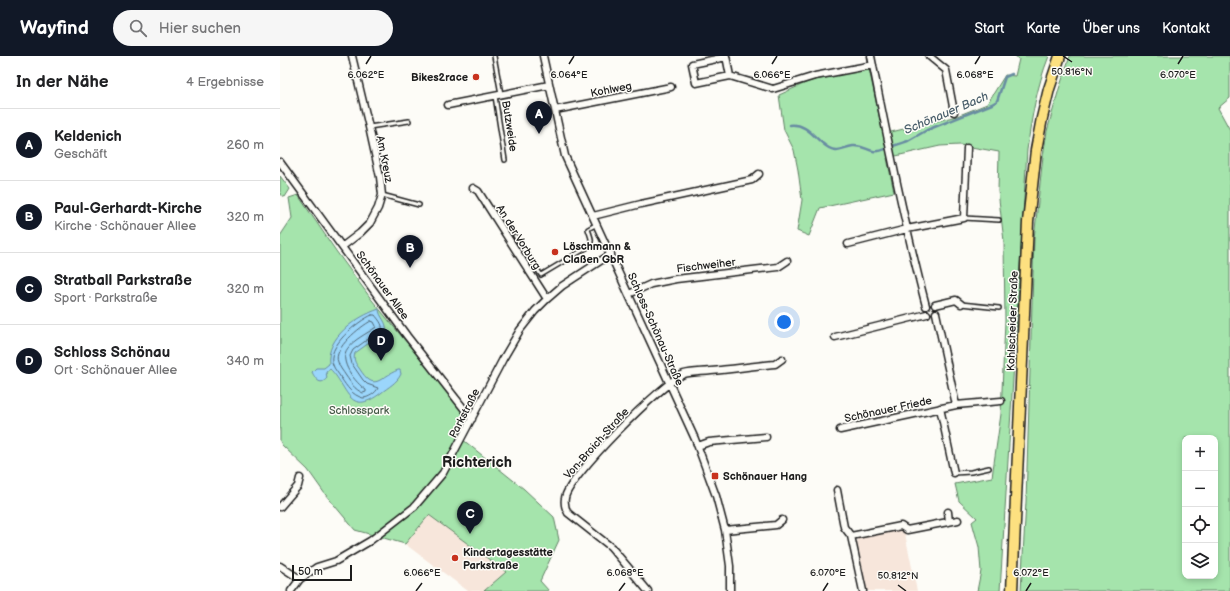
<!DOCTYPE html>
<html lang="de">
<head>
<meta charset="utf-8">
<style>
	:root { --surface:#fff; --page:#f6f6f6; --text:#202124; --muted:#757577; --line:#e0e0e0; --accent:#111827 }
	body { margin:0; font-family:"Balsamiq Sans",sans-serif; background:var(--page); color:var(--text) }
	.controls { position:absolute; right:12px; bottom:12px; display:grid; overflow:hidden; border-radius:8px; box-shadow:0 2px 6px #0003 }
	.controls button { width:36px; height:36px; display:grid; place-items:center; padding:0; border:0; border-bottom:1px solid var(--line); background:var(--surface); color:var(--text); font:20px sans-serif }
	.scale { position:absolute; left:12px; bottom:10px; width:60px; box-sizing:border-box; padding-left:4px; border:2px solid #1c1c1c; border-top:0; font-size:11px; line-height:14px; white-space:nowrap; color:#1c1c1c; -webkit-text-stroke:3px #fdfcf7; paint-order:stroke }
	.you { position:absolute; left:504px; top:266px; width:14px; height:14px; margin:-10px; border:3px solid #fff; border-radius:50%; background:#1a73e8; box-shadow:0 0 0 6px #1a73e833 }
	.badge { display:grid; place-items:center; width:26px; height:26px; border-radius:50%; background:var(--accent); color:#fff; font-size:13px; font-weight:700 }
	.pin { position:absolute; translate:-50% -33px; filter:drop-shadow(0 1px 2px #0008) }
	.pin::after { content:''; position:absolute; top:21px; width:14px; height:12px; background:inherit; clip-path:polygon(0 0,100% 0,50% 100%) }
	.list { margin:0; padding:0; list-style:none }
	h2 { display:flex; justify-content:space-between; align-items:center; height:52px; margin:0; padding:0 16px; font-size:17px }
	h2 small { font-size:13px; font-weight:400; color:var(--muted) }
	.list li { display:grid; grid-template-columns:26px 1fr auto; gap:12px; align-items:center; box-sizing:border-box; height:72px; padding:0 16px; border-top:1px solid var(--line) }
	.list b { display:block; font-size:15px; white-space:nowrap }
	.list p { margin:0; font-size:13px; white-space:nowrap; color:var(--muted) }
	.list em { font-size:13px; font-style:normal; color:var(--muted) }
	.icon { flex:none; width:22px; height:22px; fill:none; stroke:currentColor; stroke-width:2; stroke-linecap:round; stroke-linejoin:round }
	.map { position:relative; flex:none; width:950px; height:535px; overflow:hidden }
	header { display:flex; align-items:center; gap:24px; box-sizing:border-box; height:56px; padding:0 20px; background:var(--accent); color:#fff }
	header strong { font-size:19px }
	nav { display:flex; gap:22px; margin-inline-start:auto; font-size:14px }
	.search { width:280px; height:36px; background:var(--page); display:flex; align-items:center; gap:10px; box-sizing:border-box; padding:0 14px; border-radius:22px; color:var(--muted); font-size:15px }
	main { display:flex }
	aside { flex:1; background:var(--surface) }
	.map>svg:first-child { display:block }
	.built { fill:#f7e6db }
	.green { fill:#a5e4ac; stroke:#608064; fill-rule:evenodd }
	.water { fill:#9bd6fb; stroke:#688ca2 }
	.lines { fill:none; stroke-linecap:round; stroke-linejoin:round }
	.shore { stroke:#4f6675; stroke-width:1 }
	.stream { stroke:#688ca2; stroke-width:2.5 }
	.service-casing { stroke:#1c1c1c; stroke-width:6 }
	.minor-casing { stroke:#1c1c1c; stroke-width:9 }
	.primary-casing { stroke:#1c1c1c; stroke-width:13 }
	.service { stroke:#fdfcf7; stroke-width:3 }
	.minor { stroke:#fdfcf7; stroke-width:6 }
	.primary { stroke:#fde080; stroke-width:10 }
	.ticks { fill:none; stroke:#1c1c1c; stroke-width:1.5 }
	.poi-dot { fill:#c8321e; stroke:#fdfcf7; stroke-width:1.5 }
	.labels { text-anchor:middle; stroke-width:3; stroke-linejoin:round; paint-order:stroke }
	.poi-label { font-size:11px; font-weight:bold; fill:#1c1c1c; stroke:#fdfcf7; text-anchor:start }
	.street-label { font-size:11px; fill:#1c1c1c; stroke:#fdfcf7 }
	.park-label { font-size:11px; fill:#455847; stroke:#fdfcf7 }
	.water-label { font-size:12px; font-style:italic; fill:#485d6a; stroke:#fdfcf7 }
	.district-label { font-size:15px; font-weight:bold; fill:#1c1c1c; stroke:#fdfcf7 }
	.ticks-label { font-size:10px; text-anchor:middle; fill:#1c1c1c; stroke:#fdfcf7; stroke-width:3; stroke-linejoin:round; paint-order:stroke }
</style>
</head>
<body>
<header>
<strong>Wayfind</strong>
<div class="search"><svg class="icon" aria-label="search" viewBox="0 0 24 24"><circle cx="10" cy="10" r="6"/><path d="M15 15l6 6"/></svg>Hier suchen</div>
<nav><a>Start</a><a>Karte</a><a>Über uns</a><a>Kontakt</a></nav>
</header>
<main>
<aside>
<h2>In der Nähe<small>4 Ergebnisse</small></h2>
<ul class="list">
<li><span class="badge">A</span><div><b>Keldenich</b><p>Geschäft</p></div><em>260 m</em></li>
<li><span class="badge">B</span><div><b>Paul-Gerhardt-Kirche</b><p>Kirche · Schönauer Allee</p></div><em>320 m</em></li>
<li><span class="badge">C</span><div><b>Stratball Parkstraße</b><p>Sport · Parkstraße</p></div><em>320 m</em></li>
<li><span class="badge">D</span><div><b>Schloss Schönau</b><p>Ort · Schönauer Allee</p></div><em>340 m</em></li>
</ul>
</aside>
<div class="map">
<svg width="950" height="535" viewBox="0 0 950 535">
	<rect width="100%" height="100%" fill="#fdfcf7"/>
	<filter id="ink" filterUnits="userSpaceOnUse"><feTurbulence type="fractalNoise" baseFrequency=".025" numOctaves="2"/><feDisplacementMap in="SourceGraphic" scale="8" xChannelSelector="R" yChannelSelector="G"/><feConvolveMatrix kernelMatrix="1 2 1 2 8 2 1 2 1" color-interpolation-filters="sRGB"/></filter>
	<g filter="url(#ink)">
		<path class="built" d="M149 459 226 516 204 535H188L125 488Z
			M621 473 625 478 637 535H587L577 486 578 483Z"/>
		<path class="green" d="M735 0H769C756 33 752 60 747 94L720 535H697L701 515 699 491 692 466 697 462 679 445 675 428 712 421 721 358 725 265 724 185 718 135 719 96 680 89 660 90 607 102 614 136 540 152 529 180 517 175 522 144 518 114 514 94 504 74 499 39 530 25 589 13 603 78 677 60 707 48 725 19 735 20 739 3Z
			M790 0H950V42L938 52 950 74V535H741L746 446 754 183 763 100 767 75 779 33ZM905 382H935V520H905Z
			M0 120 10 133 5 141 0 138Z
			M18 139 56 195 92 244 185 358 177 379 244 433 274 461 279 484 260 525 269 535H204L226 516 149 459 125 488 75 474 45 438 28 414 2 389 0 385V180L12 162 9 142Z"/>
		<path class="water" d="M99 253C99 261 108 266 106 275L75 297C73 303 75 307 79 312 95 337 98 322 118 314H120L121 318C117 327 108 331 101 337 68 362 68 330 50 313L46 316 47 322C40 331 35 322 32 316L36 312H44L49 308C46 281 76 261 99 253Z"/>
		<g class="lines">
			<path class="shore" d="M92 259H95C98 263 103 268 102 273L73 294 70 300 72 308 83 324 87 328 98 332C96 337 88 342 83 342 72 339 67 331 61 322 59 318 54 313 53 309 45 291 78 265 92 259Z
				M91 265 94 266 96 270V271C88 277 73 284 68 292 57 305 76 327 86 334V336L83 337C74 333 71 327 66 320 63 315 59 311 58 306 52 293 81 270 91 265Z"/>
			<path class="stream" d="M510 69C528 67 535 84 549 92 557 97 564 91 573 90 588 89 589 100 605 93
				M613 90 628 85 647 74 712 48 717 45 725 21 732 18"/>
			<defs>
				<path id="service" d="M214 0 221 38
					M215 40 225 104
					M89 71 129 65
					M102 139 139 149
					M684 162 719 164
					M235 180 261 219 308 191C314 185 310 180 308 173L317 168
					M681 248 719 252
					M674 417 691 416 709 412"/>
				<path id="minor" d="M263 0 285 100 415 383 436 440 445 474 450 510V535
					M446 0 450 20
					M591 0C608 84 624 167 646 250
					M649 0 666 14 674 56
					M446 1 412 8 416 27 450 20 493 33 535 20 593 9
					M168 49 269 29
					M275 54 391 31
					M0 106 127 280 192 363
					M193 132 198 135 267 243
					M313 160 361 148 472 124 479 118
					M568 188 627 173 684 162 687 92
					M63 190 80 177 90 167 98 152 102 139 100 121 89 71 72 0
					M349 238 371 228 396 223 498 211 507 205
					M655 249 676 244 681 248
					M656 257 676 349
					M555 281 647 258
					M660 352 674 417
					M560 374 676 349 721 345
					M418 390 429 386 486 381
					M557 434 564 471 571 480 583 535
					M0 451 18 430 20 422
					M668 456 669 466
					M445 474 496 469 502 464
					M571 480 621 470 627 474 678 464
					M0 510 20 523
					M11 535 20 523 37 511 56 505 90 485 134 451 163 417 223 303 240 274 255 255 267 243 282 230 331 198
					M368 535 331 491 288 457C285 452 284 448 285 442 288 421 383 326 404 318 412 316 423 316 431 315 452 313 474 310 495 308L502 303"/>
				<path id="primary" d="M732 535 748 166 756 94 762 62 769 33 780 0"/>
			</defs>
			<use href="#service" class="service-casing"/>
			<use href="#minor" class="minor-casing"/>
			<use href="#primary" class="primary-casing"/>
			<use href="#service" class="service"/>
			<use href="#minor" class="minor"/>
			<use href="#primary" class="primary"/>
		</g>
	</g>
	<path class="ticks" d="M783 0 792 6M86 8 91 0M289 8 294 0M492 8 497 0M695 8 700 0M898 8 903 0M618 529 626 535M136 535 142 527M339 535 345 527M543 535 548 527M746 535 751 527"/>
	<g class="poi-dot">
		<circle cx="196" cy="21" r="4"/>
		<circle cx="275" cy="196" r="4"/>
		<rect x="431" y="416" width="8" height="8" rx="2"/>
		<circle cx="175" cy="502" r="4"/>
	</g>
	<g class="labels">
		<g class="poi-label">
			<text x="188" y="25" text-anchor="end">Bikes2race</text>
			<text x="283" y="194">Löschmann &amp;<tspan x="283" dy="13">Claßen GbR</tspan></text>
			<text x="443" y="424">Schönauer Hang</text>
			<text x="183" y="500">Kindertagesstätte<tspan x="183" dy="13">Parkstraße</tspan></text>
		</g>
		<g class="street-label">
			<text transform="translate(331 33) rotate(-11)" y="4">Kohlweg</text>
			<text transform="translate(230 70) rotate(81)" y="4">Butzweide</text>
			<text transform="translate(105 103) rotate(79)" y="4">Am Kreuz</text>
			<text transform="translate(239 181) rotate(58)" y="4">An der Vorburg</text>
			<text transform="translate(426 209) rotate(-7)" y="4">Fischweiher</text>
			<text transform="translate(103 229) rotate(54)" y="4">Schönauer Allee</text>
			<text transform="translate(732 265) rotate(-88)" y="4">Kohlscheider Straße</text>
			<text transform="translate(376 273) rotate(66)" y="4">Schloss-Schönau-Straße</text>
			<text transform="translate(608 353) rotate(-12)" y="4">Schönauer Friede</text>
			<text transform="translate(184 357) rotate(-63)" y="4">Parkstraße</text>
			<text transform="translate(316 387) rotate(-48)" y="4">Von-Broich-Straße</text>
		</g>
		<g class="park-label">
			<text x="79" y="358">Schlosspark</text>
		</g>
		<g class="water-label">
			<text transform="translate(666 57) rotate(-23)" y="4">Schönauer Bach</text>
		</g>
		<g class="district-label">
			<text x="197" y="411">Richterich</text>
		</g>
	</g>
	<g class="ticks-label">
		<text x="792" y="19">50.816°N</text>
		<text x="492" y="22">6.066°E</text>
		<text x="898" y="22">6.070°E</text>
		<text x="86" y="22">6.062°E</text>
		<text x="289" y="22">6.064°E</text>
		<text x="695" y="22">6.068°E</text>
		<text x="142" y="520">6.066°E</text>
		<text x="345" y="520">6.068°E</text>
		<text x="548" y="520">6.070°E</text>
		<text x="751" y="520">6.072°E</text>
		<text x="618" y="523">50.812°N</text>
	</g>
</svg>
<div class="controls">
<button>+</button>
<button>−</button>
<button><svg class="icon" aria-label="locate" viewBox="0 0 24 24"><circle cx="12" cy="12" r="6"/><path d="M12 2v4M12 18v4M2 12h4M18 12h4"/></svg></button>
<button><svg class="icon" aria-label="layers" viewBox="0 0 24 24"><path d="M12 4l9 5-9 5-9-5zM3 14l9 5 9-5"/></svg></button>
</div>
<div class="scale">50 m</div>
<div class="you"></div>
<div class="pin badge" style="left:259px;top:78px">A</div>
<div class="pin badge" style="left:130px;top:212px">B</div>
<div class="pin badge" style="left:190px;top:478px">C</div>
<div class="pin badge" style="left:101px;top:305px">D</div>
</div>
</main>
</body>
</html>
